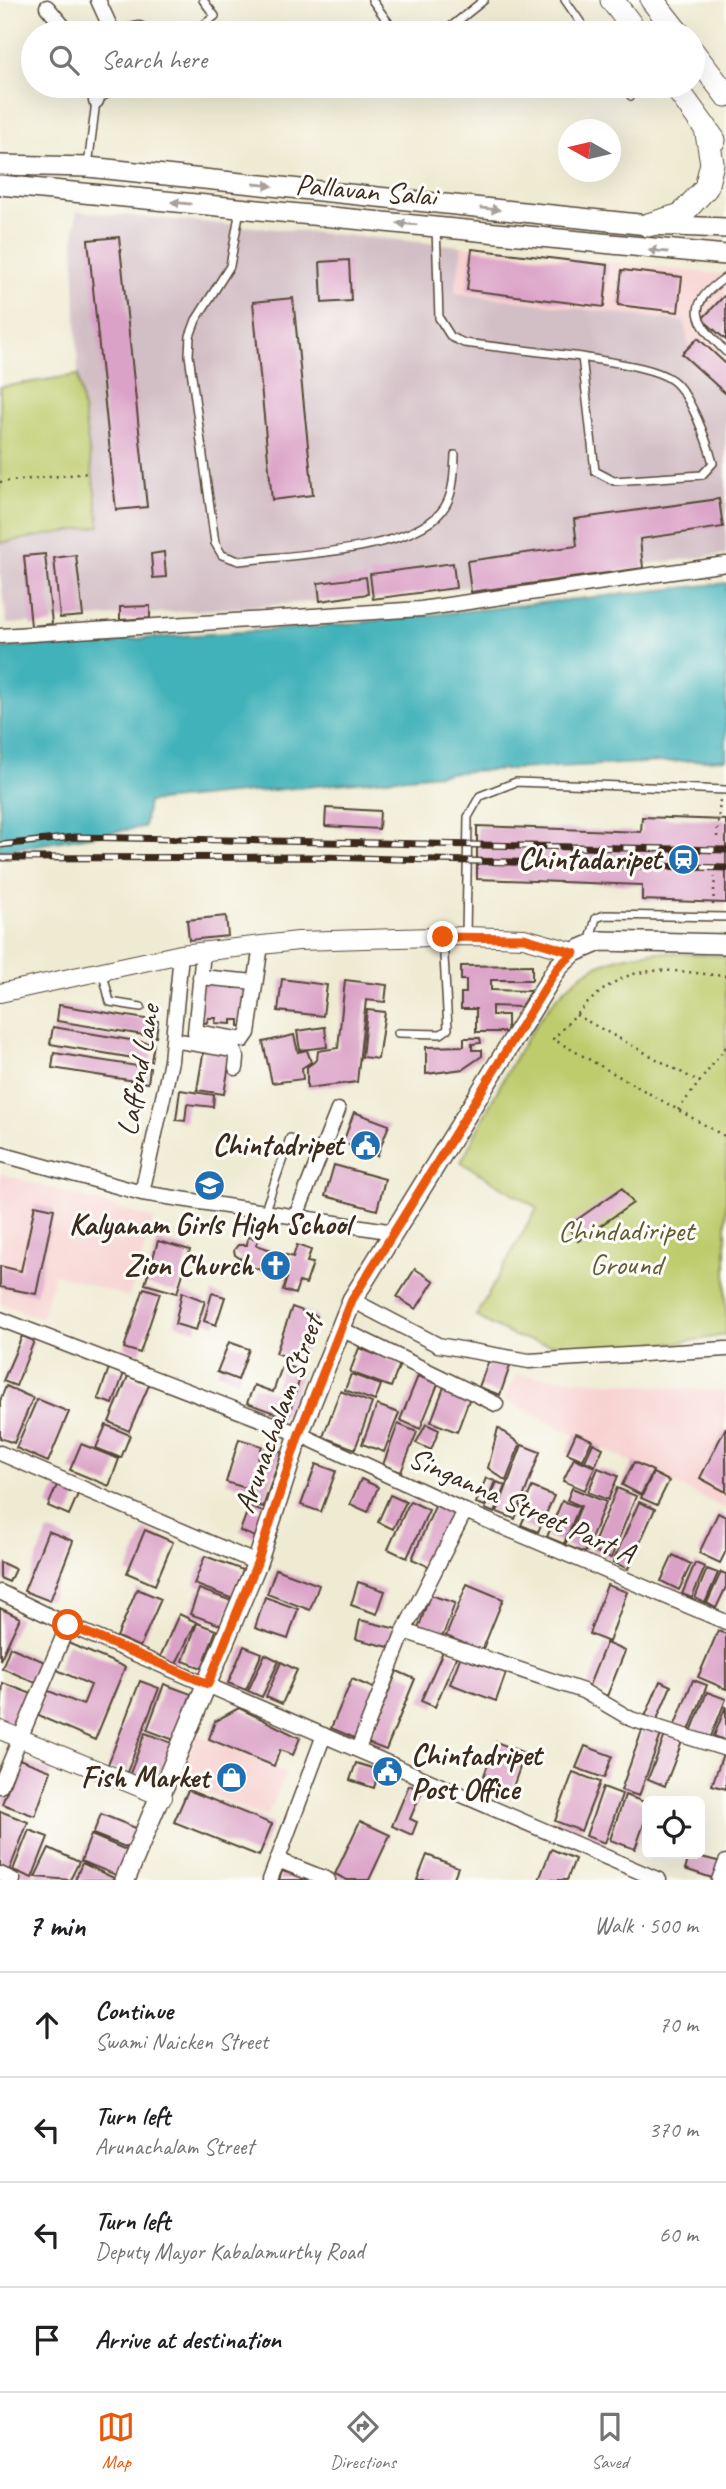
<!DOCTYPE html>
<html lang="en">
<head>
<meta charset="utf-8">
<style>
	:root { --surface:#fff; --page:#f6f6f6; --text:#202124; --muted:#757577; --line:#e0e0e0; --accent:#ea580c }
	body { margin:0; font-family:Caveat,sans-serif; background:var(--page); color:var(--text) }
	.controls { position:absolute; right:21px; bottom:21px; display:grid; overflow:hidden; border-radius:10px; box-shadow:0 7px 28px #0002 }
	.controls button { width:63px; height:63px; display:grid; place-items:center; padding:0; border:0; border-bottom:2px solid var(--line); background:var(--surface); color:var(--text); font:35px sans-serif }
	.compass { position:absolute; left:558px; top:119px; width:63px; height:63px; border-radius:50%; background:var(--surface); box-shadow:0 7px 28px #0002; rotate:278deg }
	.stop { position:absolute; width:21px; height:21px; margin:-16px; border:5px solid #ea580c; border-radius:50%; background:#fff }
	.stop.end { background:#ea580c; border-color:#fff; box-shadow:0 2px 7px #0008 }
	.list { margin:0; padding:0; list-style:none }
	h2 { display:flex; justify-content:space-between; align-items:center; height:91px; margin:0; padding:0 28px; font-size:30px }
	h2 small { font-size:23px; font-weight:400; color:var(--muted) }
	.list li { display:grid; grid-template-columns:46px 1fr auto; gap:21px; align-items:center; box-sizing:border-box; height:105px; padding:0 28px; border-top:2px solid var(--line) }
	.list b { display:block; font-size:26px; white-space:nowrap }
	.list p { margin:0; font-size:23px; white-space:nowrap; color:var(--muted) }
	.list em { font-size:23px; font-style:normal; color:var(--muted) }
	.icon { flex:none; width:38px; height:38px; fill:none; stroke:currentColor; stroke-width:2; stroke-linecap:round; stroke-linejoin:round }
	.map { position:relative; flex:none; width:726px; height:1880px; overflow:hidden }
	.search { position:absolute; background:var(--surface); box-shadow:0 7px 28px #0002; left:21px; right:21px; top:21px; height:77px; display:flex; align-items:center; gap:18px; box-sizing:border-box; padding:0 24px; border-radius:38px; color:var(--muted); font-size:26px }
	.sheet { height:511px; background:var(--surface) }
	nav { display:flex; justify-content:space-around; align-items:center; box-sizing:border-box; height:98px; border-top:2px solid var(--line); background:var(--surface); font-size:19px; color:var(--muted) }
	nav a { display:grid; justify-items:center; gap:4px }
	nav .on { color:var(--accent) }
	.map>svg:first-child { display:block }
	.built { fill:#f7d0cf }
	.industrial { fill:#d2bec5 }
	.green { fill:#becc6d; stroke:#7c7b46; stroke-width:2 }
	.water { fill:#42b2ba; stroke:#3e6e6c; stroke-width:2 }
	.building { fill:#dba2c7 }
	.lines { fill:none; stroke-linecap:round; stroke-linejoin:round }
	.service-casing { stroke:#564739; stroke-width:10 }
	.minor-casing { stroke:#564739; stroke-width:17 }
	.tertiary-casing { stroke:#564739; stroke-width:20 }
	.secondary-casing { stroke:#564739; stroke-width:22 }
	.primary-casing { stroke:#564739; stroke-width:25 }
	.path { stroke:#564739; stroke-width:2.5; stroke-dasharray:2 5; stroke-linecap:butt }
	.service { stroke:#fff; stroke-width:7 }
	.minor { stroke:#fff; stroke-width:14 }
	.tertiary { stroke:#fff; stroke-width:18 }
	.secondary { stroke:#fff; stroke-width:19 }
	.primary { stroke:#fff; stroke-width:23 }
	.rail-casing { stroke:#3b2a1e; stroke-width:7 }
	.rail { stroke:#fdfcf7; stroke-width:4.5; stroke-dasharray:13; stroke-linecap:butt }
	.oneway { fill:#a79f9a }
	.route { stroke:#ea580c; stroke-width:9 }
	.labels { text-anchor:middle; stroke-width:6; stroke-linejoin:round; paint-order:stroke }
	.street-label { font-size:30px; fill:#3b2a1e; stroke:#fdfcf7 }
	.poi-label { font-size:30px; font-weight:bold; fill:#3b2a1e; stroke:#fdfcf7; text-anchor:end }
	.park-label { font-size:30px; fill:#625b36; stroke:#fdfcf7 }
</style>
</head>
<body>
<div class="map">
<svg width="726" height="1880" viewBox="0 0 726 1880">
	<rect width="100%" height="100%" fill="#fdfcf7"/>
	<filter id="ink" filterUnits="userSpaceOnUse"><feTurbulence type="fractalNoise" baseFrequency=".0143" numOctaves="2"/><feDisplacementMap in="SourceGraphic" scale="14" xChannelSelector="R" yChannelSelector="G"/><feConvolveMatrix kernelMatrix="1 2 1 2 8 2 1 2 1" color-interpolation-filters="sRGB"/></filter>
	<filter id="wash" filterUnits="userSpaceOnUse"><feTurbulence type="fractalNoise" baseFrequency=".00686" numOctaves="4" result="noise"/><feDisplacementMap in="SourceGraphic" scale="28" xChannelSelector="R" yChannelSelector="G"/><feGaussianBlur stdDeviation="1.57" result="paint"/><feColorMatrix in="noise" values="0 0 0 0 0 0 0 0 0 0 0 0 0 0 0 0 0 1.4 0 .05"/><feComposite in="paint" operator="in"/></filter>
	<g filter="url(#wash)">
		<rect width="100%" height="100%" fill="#efebd3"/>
		<path class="built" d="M462 246 726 275V390L455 293Z
			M0 1173 154 1219 129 1297 55 1274 41 1319 0 1303Z
			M516 1375 726 1392V1509L504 1400Z
			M197 1735 286 1773 266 1818 177 1781Z"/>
		<path class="industrial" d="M77 211 462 246 455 293 684 322 690 352 726 390V554L391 596 7 624 0 576V543L100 525 78 375 74 242Z"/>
		<path class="green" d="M78 375 100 526 0 543V387Z
			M655 952 726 956V1335C669 1346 576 1354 520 1338 504 1333 490 1324 476 1316L537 1208 461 1162C490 1107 530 1013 579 977 601 960 629 954 655 952Z"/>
		<path class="water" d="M726 583V759L471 771 148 802 144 827 0 851V648L318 627Z"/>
		<g id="blocks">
			<path class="building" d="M119 237 147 507 116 510 88 240Z
				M472 249 608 265 604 307 467 290Z
				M349 260 351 301 322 303 320 262Z
				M622 270 682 277 678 312 618 305Z
				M724 296 726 297V340L702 319Z
				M293 298 313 495 272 500 253 302Z
				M698 338 726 364V394L682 354Z
				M719 499 723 527 640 539 643 568 471 592 467 561 577 546 574 519Z
				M164 552 166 577 153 578 151 554Z
				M45 554 52 624 31 626 24 556Z
				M76 555 83 616 60 618 54 558Z
				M453 563 456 588 373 599 370 574Z
				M366 577 368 594 320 601 318 583Z
				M150 606V618L120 620V607Z
				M326 808 380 811 379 829 325 826Z
				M642 817 726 820V903L642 900V885L477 879V826L641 832Z
				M226 916 228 936 189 940 187 920Z
				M532 965V980H491V990L530 991 521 1007 492 1006V1015H507V1032H476V1009H461V993H466V980H461V966Z
				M282 979 327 985 323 1016 278 1011Z
				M200 980 212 981V985L218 986 219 981 235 983 234 988H242L243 983 250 984 247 1026H239V1020H231V1024L215 1023 216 1018H208L207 1023 197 1022Z
				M345 980 387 985 385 1002 366 1000 357 1082 307 1088V1067L317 1060 318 1051 338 1048Z
				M59 1005 158 1021 156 1037 57 1021Z
				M367 1010 385 1012 378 1059 362 1057Z
				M53 1027 154 1044 151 1061 50 1044Z
				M325 1027 327 1047 300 1050 297 1031Z
				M294 1035 298 1052 307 1050 311 1062 302 1068 303 1079 272 1083 263 1042Z
				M464 1038H480L481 1043 472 1044V1050H482V1056L463 1069 426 1074V1047L464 1046Z
				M204 1049 231 1054 224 1094 197 1090Z
				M54 1053 150 1068 148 1083 52 1068Z
				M180 1090 214 1095 213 1107 187 1104 185 1121 176 1120Z
				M354 1112 389 1125 377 1156 343 1143Z
				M334 1165 385 1179 377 1210 325 1196Z
				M622 1188 633 1203 578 1241 568 1226Z
				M35 1205 54 1209 36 1294 0 1287V1266L21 1271Z
				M248 1237 258 1239 256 1245 293 1257 297 1245 311 1250 307 1262 313 1263 306 1284 299 1282 295 1294 283 1290 287 1278 248 1266 246 1271 238 1268 241 1259 235 1255 234 1250 238 1245H247Z
				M158 1241 190 1250 177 1293 145 1284Z
				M415 1269 434 1281 416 1309 397 1297Z
				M144 1288 160 1293 140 1353 124 1348Z
				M182 1292 205 1301 196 1330 175 1324Z
				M212 1293 225 1297 216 1325 204 1321Z
				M292 1307 317 1316 300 1362 276 1353Z
				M22 1336 34 1341 16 1386 3 1381Z
				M229 1342 249 1349 238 1380 217 1372Z
				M359 1348 400 1364 391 1387 350 1372Z
				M489 1360 511 1363 500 1395 479 1387Z
				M283 1364 302 1371 288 1418 247 1403 254 1385 273 1392Z
				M109 1368 124 1373 113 1404 98 1399Z
				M351 1374 381 1385 375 1401 345 1390Z
				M128 1376 149 1385 129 1431 109 1422Z
				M418 1376 438 1384 420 1429 400 1420Z
				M6 1386 33 1398 14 1443 0 1438V1401Z
				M444 1387 470 1397 457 1432 431 1422Z
				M340 1391 372 1403 355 1449 323 1437Z
				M37 1399 69 1412 48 1462 16 1448Z
				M377 1405 399 1413 384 1452 362 1444Z
				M398 1424 417 1432 401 1472 383 1465Z
				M426 1424 439 1430 431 1450 416 1443Z
				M106 1425 130 1435 121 1458 96 1448Z
				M726 1427V1492L700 1478Z
				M498 1428 520 1444 506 1481 488 1468Z
				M576 1433 592 1440 583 1460 567 1453Z
				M239 1439 262 1446 249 1489 226 1482Z
				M593 1443 603 1448 595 1466 585 1461Z
				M81 1444 119 1459 109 1486 70 1470Z
				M522 1445 540 1452 515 1519 497 1512Z
				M267 1446 282 1452 263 1507 247 1501Z
				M574 1458 595 1467 585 1490 563 1481Z
				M634 1462 653 1471 641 1495 622 1485Z
				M316 1464 336 1471 321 1512 301 1505Z
				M598 1468 618 1476 608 1500 588 1492Z
				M653 1473 669 1481 657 1505 641 1498Z
				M486 1478 495 1481 485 1506 476 1503Z
				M361 1479 378 1487 368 1512 350 1504Z
				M497 1482 506 1486 495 1513 485 1509Z
				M57 1485 78 1494 69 1515 48 1506Z
				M532 1487 554 1496 538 1532 521 1525 526 1514 521 1512Z
				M572 1488 606 1502 585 1553 565 1545 581 1506 567 1500Z
				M617 1488 636 1496 611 1558 591 1550Z
				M390 1495 406 1502 393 1529 378 1522Z
				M410 1501 429 1510 407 1558 388 1549Z
				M562 1501 579 1507 564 1544 547 1537Z
				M639 1502 655 1509 628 1569 613 1562Z
				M436 1504 456 1513 432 1568 412 1559Z
				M249 1507 267 1513 258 1538 240 1531Z
				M718 1513 726 1517V1551L720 1563 699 1553Z
				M145 1530 173 1542 155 1585 127 1573Z
				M48 1531 73 1541 50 1601 24 1591Z
				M673 1555 691 1564 679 1590 661 1581Z
				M205 1556 243 1570 233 1599 194 1584Z
				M0 1562 15 1569 9 1582 0 1578Z
				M695 1563 705 1567 692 1598 682 1594Z
				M276 1569 319 1585 310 1610 267 1594Z
				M707 1569 718 1573 705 1603 695 1598Z
				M721 1572 726 1574V1587L716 1608 707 1603Z
				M358 1582 385 1591 377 1614 351 1605Z
				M467 1584 503 1599 482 1651 446 1636Z
				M607 1585 627 1592 609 1642 589 1634Z
				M137 1589 161 1599 140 1647 117 1637Z
				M199 1589 232 1601 223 1626 190 1614Z
				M430 1595 455 1603 441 1641 417 1632Z
				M265 1597 298 1609 288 1639 255 1628Z
				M0 1608 20 1618 0 1660Z
				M179 1614 196 1622 176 1664 160 1657Z
				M360 1620 397 1629 393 1648 356 1639Z
				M197 1623 216 1630 202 1668 183 1661Z
				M718 1631 726 1634V1689L698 1677Z
				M68 1643 125 1667 95 1740 34 1714 44 1689 83 1705 91 1685 57 1670Z
				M606 1643 625 1651 607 1696 588 1688Z
				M244 1646 262 1653 246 1690 228 1683Z
				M10 1647 47 1663 38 1684 2 1668Z
				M444 1649 457 1655 435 1707 421 1701Z
				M462 1653 507 1670 496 1701 450 1684Z
				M265 1654 279 1661 262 1697 248 1691Z
				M281 1662 297 1670 282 1704 266 1697Z
				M397 1671 415 1679 386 1750 368 1743Z
				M352 1679 378 1690 357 1739 331 1728Z
				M693 1680 707 1685 688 1733 674 1727Z
				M140 1681 159 1688 126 1775 107 1767Z
				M660 1681 671 1686 655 1724 644 1719Z
				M3 1683 32 1694 17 1733 0 1727Z
				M164 1684 191 1694 174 1740 147 1730Z
				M707 1692 726 1699 710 1739 691 1732Z
				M726 1706V1741L714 1736Z
				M239 1708 300 1738 293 1755 280 1750 274 1766 209 1739 215 1721Z
				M644 1725 662 1732 639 1796 621 1790Z
				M145 1733 172 1743 155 1789 128 1779Z
				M666 1733 683 1739 665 1786 648 1779Z
				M496 1742 525 1753 509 1798 480 1787Z
				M585 1746 612 1756 604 1778 576 1768Z
				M723 1754 726 1755V1789L712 1785Z
				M19 1759 51 1771 35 1816 2 1804Z
				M356 1763 379 1770 374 1788 350 1780Z
				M573 1772 600 1782 581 1831 555 1821Z
				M409 1785 422 1791 410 1819 417 1822 412 1835 392 1826Z
				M603 1787 622 1794 605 1843 586 1836Z
				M188 1790 272 1824 259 1856 174 1822Z
				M625 1795 647 1803V1815L635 1849 610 1840Z
				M0 1811 28 1822 9 1871 0 1867Z
				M101 1814 136 1828 128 1848 93 1834Z
				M360 1821 390 1835 369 1880H347L335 1874Z
				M29 1830 48 1837 32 1878 13 1870Z
				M91 1835 131 1852 121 1877 81 1861Z
				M49 1848 79 1862 70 1880 35 1877Z
				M551 1849 575 1859 567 1880H539Z
				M690 1854 721 1862 715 1879 685 1869Z
				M427 1855 458 1867 453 1880H417Z
				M82 1863 118 1880H75Z
				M282 1871 310 1879V1880H279Z"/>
		</g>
	</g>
	<g filter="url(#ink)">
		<use href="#blocks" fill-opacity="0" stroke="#564739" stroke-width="2"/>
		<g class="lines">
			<defs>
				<path id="service" d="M372 0 396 33
					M565 0 588 33
					M193 33 215 16 203 0
					M443 33 484 0
					M624 86 631 96
					M88 166 96 101 119 86
					M240 209 230 266 196 320 190 336 189 355 215 543 222 555 239 561C289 555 408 552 441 512 454 497 454 474 455 455
					M436 227 439 318 451 337 464 343 582 357 595 471 614 481 702 475 713 463C707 441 690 393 672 380 653 366 606 362 582 357
					M726 277C684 306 694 320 726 352
					M466 936 468 817 480 796 516 782 726 790
					M590 940 596 918 605 915 726 917
					M102 970 110 1002 141 1007
					M398 1033 441 1034 448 1029 443 938
					M265 1210 290 1138"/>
				<path id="minor" d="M98 0 113 33
					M47 7 69 33
					M120 33 139 29 148 33
					M96 101 100 86
					M0 636 421 609 726 564
					M203 952 195 1032 243 1040 248 1033 261 945
					M200 977 255 982
					M173 1040 233 1050 237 1058 236 1068
					M0 1154 142 1193 394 1232
					M142 1193 171 1061 181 954
					M296 1216 338 1110
					M352 1300 438 1345 529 1361 726 1349
					M0 1319 299 1434 465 1511 726 1622
					M339 1328 496 1404
					M0 1453 257 1563
					M0 1592 68 1625 659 1880
					M404 1631 583 1691 631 1719 726 1749
					M358 1749 404 1631 465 1511
					M0 1786 68 1625
					M278 1860 328 1880
					M0 1874 13 1880
					M270 1880 324 1735
					M719 1880 726 1862"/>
				<path id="tertiary" d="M0 993 181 954 298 941 466 936 524 938 574 952
					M0 1730 163 1797"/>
				<path id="secondary" d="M0 165 88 167 648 225 726 228
					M0 185 726 255
					M125 1880 257 1563 299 1434 352 1300 558 967 574 952 600 941 726 944"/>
				<path id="primary" d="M612 0 637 33
					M652 0 678 33
					M693 52 726 95
					M675 86 714 140
					M648 225 681 215 706 188 712 163 706 128"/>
			</defs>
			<use href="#service" class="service-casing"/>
			<use href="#minor" class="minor-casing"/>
			<use href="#tertiary" class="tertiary-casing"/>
			<use href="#secondary" class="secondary-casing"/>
			<use href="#primary" class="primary-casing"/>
			<path class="path" d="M0 482 89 473
				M717 837 720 800
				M713 905 715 876
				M726 976C698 974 666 967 638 973 604 980 576 1015 553 1039L726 1137
				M576 1015 699 1082
				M678 1110 726 1047"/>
			<use href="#service" class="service"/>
			<use href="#minor" class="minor"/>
			<use href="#tertiary" class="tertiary"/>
			<use href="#secondary" class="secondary"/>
			<use href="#primary" class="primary"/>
			<defs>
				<path id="rail" d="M0 845 75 837 726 850
					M0 858 322 857 726 868"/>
			</defs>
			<use href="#rail" class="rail-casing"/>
			<use href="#rail" class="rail"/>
		</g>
		<defs><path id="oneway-solid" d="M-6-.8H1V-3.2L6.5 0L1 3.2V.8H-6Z" transform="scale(1.75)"/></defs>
		<g class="oneway">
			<use href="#oneway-solid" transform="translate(263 185) rotate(6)"/>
			<use href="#oneway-solid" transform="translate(181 203) rotate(-174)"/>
			<use href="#oneway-solid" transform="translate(490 209) rotate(6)"/>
			<use href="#oneway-solid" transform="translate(407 224) rotate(-175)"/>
			<use href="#oneway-solid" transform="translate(658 251) rotate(-174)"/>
		</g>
	</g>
	<g class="lines" filter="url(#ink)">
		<path class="route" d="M68 1625 208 1684 257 1563 299 1434 352 1300 558 967 574 953 524 938 443 937"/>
	</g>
	<defs>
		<symbol id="station-disc" viewBox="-11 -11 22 22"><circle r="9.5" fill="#1f6fb2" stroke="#fdfcf7"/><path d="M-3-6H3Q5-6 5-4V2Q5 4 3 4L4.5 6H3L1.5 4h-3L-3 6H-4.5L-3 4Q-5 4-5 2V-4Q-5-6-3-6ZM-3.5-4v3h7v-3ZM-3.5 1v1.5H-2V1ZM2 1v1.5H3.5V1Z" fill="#fff"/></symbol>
		<symbol id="civic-disc" viewBox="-11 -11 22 22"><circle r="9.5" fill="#1f6fb2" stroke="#fdfcf7"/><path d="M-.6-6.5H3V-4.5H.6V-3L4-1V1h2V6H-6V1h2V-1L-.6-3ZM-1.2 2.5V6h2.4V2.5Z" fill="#fff"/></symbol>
		<symbol id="school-disc" viewBox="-11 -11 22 22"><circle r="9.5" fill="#1f6fb2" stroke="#fdfcf7"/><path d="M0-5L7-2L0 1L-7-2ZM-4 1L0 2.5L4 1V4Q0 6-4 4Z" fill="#fff"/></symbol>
		<symbol id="church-disc" viewBox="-11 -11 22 22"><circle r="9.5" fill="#1f6fb2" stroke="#fdfcf7"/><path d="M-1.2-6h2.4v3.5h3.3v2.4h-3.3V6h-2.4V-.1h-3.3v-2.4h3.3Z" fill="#fff"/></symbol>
		<symbol id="shop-disc" viewBox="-11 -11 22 22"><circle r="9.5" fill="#1f6fb2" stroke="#fdfcf7"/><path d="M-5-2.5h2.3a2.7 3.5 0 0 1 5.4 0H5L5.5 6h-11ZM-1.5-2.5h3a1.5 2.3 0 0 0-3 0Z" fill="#fff"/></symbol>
	</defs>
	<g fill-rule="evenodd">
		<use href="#station-disc" x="666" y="842" width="35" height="35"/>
		<use href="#civic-disc" x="348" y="1128" width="35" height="35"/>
		<use href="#school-disc" x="192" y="1168" width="35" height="35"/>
		<use href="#church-disc" x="258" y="1248" width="35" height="35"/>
		<use href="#civic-disc" x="370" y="1754" width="35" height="35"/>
		<use href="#shop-disc" x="214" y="1760" width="35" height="35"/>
	</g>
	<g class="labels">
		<g class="street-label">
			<text transform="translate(366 190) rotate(5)" y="10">Pallavan Salai</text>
			<text transform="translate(138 1070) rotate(-80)" y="10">Laffond Lane</text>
			<text transform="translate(278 1414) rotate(-70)" y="10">Arunachalam Street</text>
			<text transform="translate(522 1505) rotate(24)" y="10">Singanna Street Part A</text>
		</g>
		<g class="poi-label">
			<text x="661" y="869">Chintadaripet</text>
			<text x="343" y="1155">Chintadripet</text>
			<text x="210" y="1234" text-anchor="middle">Kalyanam Girls High School</text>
			<text x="253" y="1275">Zion Church</text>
			<text x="411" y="1765" text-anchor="start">Chintadripet<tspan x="411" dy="34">Post Office</tspan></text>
			<text x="209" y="1787">Fish Market</text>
		</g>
		<g class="park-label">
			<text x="626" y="1240">Chindadiripet<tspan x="626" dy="34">Ground</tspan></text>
		</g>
	</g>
</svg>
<div class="controls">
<button><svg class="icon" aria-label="locate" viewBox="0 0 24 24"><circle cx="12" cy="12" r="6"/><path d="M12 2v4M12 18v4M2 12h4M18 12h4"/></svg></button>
</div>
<svg class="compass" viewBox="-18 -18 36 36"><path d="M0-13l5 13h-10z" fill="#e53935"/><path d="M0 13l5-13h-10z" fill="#757577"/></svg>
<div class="stop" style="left:68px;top:1625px"></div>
<div class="stop end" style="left:443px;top:937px"></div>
<div class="search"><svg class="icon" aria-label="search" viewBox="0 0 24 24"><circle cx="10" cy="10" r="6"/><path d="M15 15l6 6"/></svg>Search here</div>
</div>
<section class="sheet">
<h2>7 min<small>Walk · 500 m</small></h2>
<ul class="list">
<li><svg class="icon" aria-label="ahead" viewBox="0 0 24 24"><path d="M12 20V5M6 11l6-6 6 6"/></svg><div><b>Continue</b><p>Swami Naicken Street</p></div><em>70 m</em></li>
<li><svg class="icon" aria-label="left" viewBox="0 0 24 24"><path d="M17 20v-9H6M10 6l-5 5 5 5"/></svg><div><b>Turn left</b><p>Arunachalam Street</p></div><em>370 m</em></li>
<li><svg class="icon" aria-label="left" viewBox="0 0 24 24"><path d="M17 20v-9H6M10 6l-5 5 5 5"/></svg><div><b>Turn left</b><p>Deputy Mayor Kabalamurthy Road</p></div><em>60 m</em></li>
<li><svg class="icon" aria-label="arrive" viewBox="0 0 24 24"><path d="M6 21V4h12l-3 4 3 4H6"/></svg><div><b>Arrive at destination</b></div></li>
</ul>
</section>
<nav>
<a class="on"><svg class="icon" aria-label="map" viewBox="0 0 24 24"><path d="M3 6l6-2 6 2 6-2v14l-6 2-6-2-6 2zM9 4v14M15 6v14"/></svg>Map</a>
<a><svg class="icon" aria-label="directions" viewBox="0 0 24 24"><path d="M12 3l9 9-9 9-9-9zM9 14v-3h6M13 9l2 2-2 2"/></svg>Directions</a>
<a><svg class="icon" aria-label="saved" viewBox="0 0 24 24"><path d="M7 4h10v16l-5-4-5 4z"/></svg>Saved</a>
</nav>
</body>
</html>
